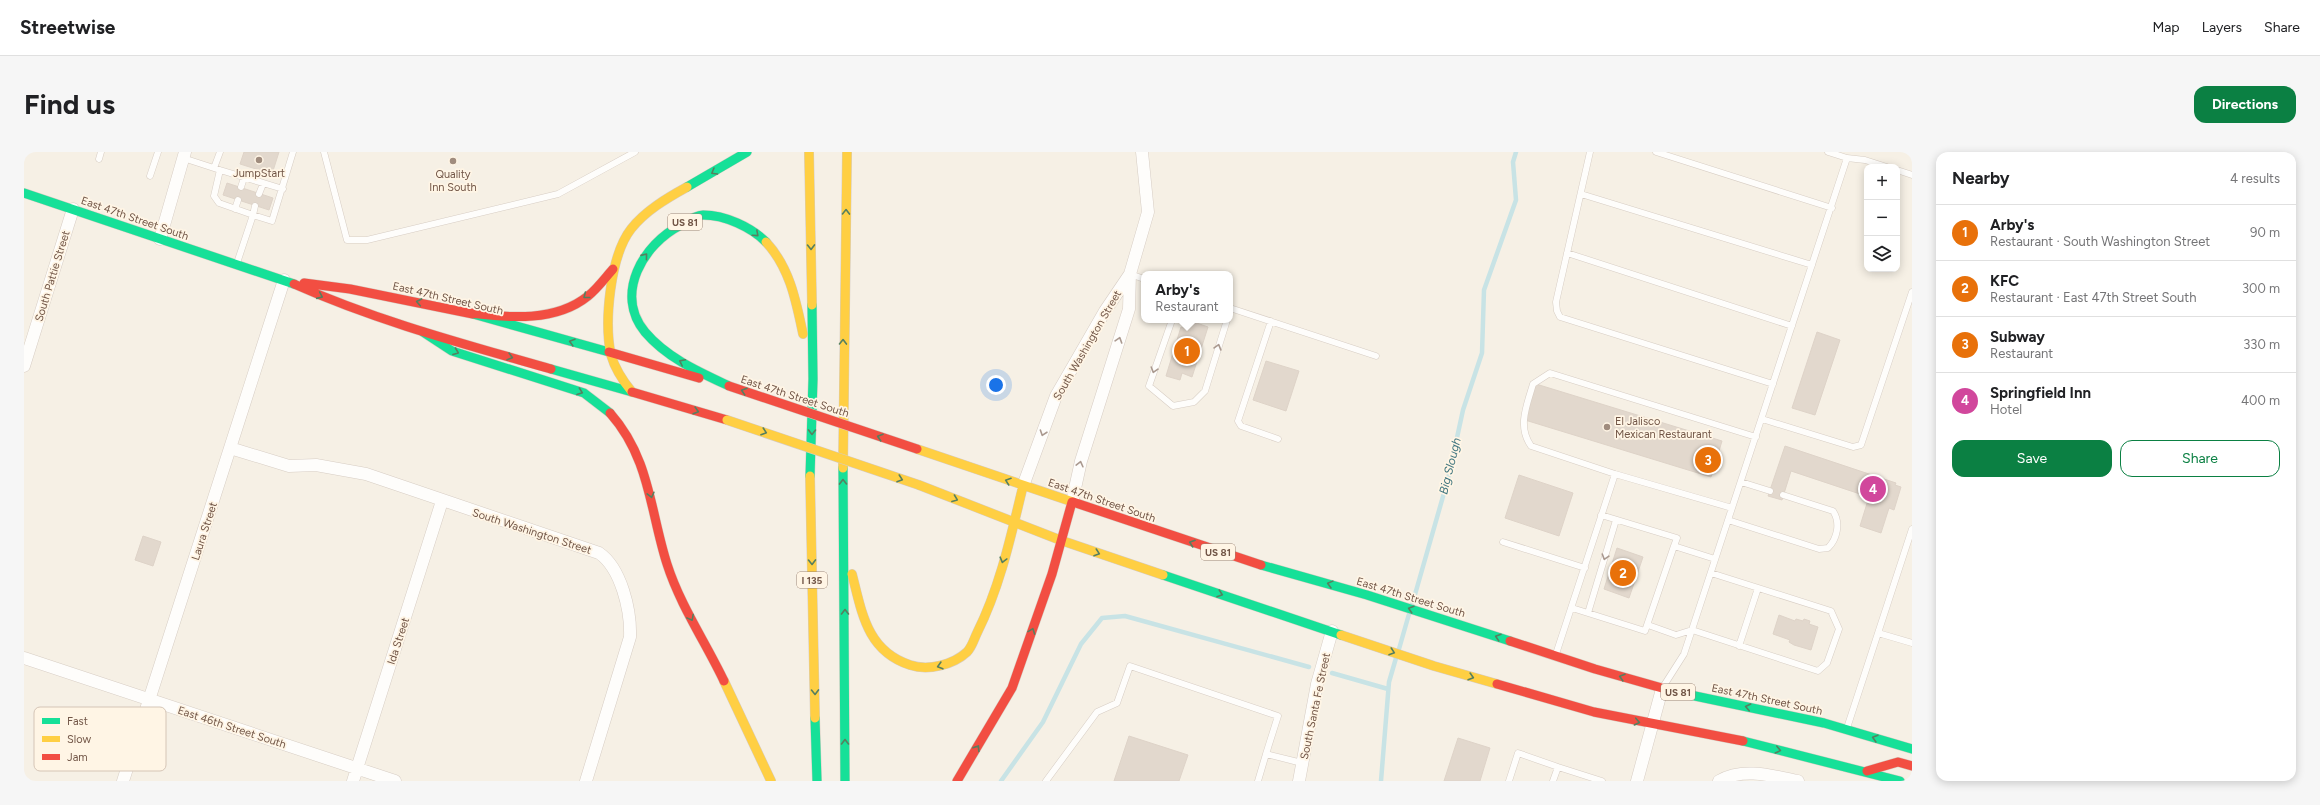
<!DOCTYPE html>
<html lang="en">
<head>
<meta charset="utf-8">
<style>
	:root { --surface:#fff; --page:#f6f6f6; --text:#202124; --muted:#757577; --line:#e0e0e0; --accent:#0b8043 }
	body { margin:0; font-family:Figtree,sans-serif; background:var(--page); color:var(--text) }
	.controls { position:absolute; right:12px; top:12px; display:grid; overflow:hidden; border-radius:8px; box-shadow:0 2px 10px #0003 }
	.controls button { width:36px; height:36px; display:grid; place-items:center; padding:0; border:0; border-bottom:1px solid var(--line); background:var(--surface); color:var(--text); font:20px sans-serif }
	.you { position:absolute; left:972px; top:233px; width:14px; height:14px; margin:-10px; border:3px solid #fff; border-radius:50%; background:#1a73e8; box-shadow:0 0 0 6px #1a73e833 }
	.badge { display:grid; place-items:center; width:26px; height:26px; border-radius:50%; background:var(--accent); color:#fff; font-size:13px; font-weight:700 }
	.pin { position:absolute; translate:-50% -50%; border:2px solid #fff; box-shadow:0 1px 4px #0006 }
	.popup { position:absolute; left:1117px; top:119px; width:92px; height:52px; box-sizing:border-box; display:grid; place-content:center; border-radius:8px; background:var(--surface); filter:drop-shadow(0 1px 3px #0005); font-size:13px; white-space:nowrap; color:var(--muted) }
	.popup b { font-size:15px; color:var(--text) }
	.popup::after { content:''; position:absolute; left:50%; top:100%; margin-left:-8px; border:8px solid transparent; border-top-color:var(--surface) }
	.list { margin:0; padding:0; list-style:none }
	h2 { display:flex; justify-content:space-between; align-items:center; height:52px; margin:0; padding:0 16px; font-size:17px }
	h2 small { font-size:13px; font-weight:400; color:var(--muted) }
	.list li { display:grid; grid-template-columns:26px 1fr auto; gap:12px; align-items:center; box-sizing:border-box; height:56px; padding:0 16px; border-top:1px solid var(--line) }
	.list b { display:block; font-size:15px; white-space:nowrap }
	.list p { margin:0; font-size:13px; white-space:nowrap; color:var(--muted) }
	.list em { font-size:13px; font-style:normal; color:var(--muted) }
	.actions { display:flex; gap:8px; padding:12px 16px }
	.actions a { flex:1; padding:9px 0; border:1px solid var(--accent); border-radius:12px; text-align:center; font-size:14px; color:var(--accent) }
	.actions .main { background:var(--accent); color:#fff }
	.icon { flex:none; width:22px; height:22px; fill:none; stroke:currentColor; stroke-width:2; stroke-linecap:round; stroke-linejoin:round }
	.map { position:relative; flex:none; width:1888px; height:629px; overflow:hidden; border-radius:12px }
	header { display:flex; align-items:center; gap:24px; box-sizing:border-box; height:56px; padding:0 20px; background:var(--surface); border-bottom:1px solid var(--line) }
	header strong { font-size:19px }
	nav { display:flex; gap:22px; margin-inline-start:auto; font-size:14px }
	.intro { display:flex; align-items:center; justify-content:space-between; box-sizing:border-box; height:96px; padding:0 24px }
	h1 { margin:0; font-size:28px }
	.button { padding:10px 18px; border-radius:12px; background:var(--accent); color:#fff; font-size:14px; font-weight:700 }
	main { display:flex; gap:24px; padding:0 24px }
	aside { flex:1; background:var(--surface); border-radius:12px; box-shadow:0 2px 10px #0003 }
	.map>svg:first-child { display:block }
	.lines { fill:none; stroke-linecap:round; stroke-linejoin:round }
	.stream { stroke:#c8e3e5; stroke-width:4.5 }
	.building { fill:#e2d8cd; stroke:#ded3c8 }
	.lane-casing { stroke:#d7cdc4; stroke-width:7 }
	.street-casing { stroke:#d7cdc4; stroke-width:13 }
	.fast-casing { stroke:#d6ccc2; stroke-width:10 }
	.slow-casing { stroke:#d6ccc2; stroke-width:10 }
	.jam-casing { stroke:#d6ccc2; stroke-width:10 }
	.lane { stroke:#fefdfb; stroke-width:6 }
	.street { stroke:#fefdfb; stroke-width:12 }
	.fast { stroke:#16e098; stroke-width:9 }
	.slow { stroke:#ffcf43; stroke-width:9 }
	.jam { stroke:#f24e42; stroke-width:9 }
	.slow-bridge-casing { stroke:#d5cbc3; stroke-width:10; stroke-linecap:butt }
	.jam-bridge-casing { stroke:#d5cbc3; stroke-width:10; stroke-linecap:butt }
	.slow-bridge { stroke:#ffcf43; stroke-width:9 }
	.jam-bridge { stroke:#f24e42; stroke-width:9 }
	.oneway { stroke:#567f5f }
	.oneway2 { stroke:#aa998f }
	.poi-dot { fill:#a08c7e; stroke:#fff5e5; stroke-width:1.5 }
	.labels { text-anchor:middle; stroke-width:3.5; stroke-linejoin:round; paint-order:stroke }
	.shield { fill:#fff5e5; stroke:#9c8676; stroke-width:1 }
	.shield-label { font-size:10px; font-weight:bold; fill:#725647 }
	.poi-label { font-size:11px; fill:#725647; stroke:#fff5e5 }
	.street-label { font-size:11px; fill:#725647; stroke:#fff5e5 }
	.water-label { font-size:12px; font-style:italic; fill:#3f757f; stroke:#fff5e5 }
	.key { fill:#fff5e5; stroke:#d5c5b6; stroke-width:1 }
	.key-label { font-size:11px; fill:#725647 }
</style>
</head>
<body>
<header>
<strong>Streetwise</strong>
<nav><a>Map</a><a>Layers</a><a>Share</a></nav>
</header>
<div class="intro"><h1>Find us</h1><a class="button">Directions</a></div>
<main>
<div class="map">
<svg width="1888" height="629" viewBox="0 0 1888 629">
	<rect width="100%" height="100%" fill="#f6f0e5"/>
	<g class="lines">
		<path class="stream" d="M1388 453 1424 327 1439 258 1458 201 1460 138 1492 48 1489 10 1492 0
			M1375 497 1385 462
			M1308 521 1364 537
			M977 629 1019 570 1057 492 1078 466 1101 464 1285 515
			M1357 629 1365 530 1372 506"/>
	</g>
	<path class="building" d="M220 0H255L248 22 216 12Z
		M203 31 249 46 245 58 199 43Z
		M1167 169 1184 175 1168 225 1158 221 1156 228 1142 224 1157 175 1164 177Z
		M1793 180 1816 188 1791 263 1768 256Z
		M1242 209 1275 219 1262 259 1229 248Z
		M1512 232 1698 289 1687 325 1501 268Z
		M1761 294 1872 331 1871 333 1877 335 1870 358 1865 356 1857 381 1836 374 1845 345 1767 319 1758 348 1744 344Z
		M1495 323 1549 341 1535 384 1481 366Z
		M119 384 137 390 129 414 111 408Z
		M1593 396 1619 405 1605 446 1580 437Z
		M1755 463 1771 469 1772 467 1779 469 1780 467 1786 469 1785 472 1794 475 1787 498 1770 493 1765 490 1766 488 1749 482Z
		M1105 584 1164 603 1155 629H1090Z
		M1434 586 1466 596 1456 629H1420Z"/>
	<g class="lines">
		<defs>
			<path id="lane" d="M300 0 323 88H343L534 42 611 0
				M1566 0 1532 150 1533 159 1536 165 1749 232
				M1632 0 1808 56
				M1804 0 1823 6
				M159 6 196 18 190 44 195 51 229 63 231 54
				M75 7 77 0
				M190 16 196 0
				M196 18 259 37
				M1873 18 1888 23
				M126 24 134 0
				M217 35 220 26
				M235 42 239 32
				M1557 42 1788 113
				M211 57 214 48
				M1543 101 1768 174
				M213 111 229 63 248 69 269 0
				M1106 122 1120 127
				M1206 156 1352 204
				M1148 168 1125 234 1149 254 1170 250 1181 239 1203 168
				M1247 169 1214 269 1217 274 1254 287
				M1738 267 1829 295 1837 293 1888 140
				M1717 330 1746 339
				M1708 356 1591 322 1507 294C1493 274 1503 253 1509 232L1526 221 1732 285
				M1577 363 1653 386 1650 394 1691 407
				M1704 368 1795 397 1804 396C1813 387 1817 371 1809 359L1759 343
				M1479 390 1561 416
				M1548 456 1621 479 1650 394
				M1564 461 1592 368
				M1624 473 1652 483 1668 478 1794 519 1803 511 1815 477 1807 459 1687 421
				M1854 481 1888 491
				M1715 494 1734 436
				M1532 502 1591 322
				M1639 535 1660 502 1823 6 1841 8 1863 15
				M1823 576 1888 377
				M1022 629 1073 560 1093 551 1106 514 1254 564 1242 602 1278 611
				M1234 629 1242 602
				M1485 629 1494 601 1534 615
				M1529 629 1534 615 1578 629"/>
			<path id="street" d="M136 87 161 0
				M0 214 49 57
				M206 296 265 314 292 313 342 322 575 401C597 416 607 458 606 485L562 629
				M999 334 1032 244 1081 159 1106 122
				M1048 350 1057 309 1105 157 1106 122 1124 60 1118 0
				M0 506 371 629
				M99 629 260 128
				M329 629 418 349
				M1275 629 1293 532 1308 479
				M1613 629 1638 537
				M1695 629C1719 615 1749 624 1774 629"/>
			<path id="fast" d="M663 35 723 0
				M0 41 270 132
				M449 162 585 200
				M399 180 428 199 560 241 586 261
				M527 217 608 240
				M705 234C675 220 643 206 621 180 590 142 619 92 657 73 663 69 672 63 679 63 701 63 727 75 742 90
				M819 316 821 629
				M786 324 789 227 788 153
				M1237 413 1343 443 1486 489
				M1139 423 1317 483
				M1652 540 1800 571 1888 597
				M791 566 793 629
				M1719 589 1876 629"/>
			<path id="slow" d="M785 0 788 153
				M742 90C766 116 772 149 779 182
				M608 240C599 229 591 217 587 203 580 170 586 104 607 77 621 59 643 46 663 35
				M893 297 1049 350
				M819 316 823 0
				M786 324 791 566
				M895 333 1036 388 1139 423
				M828 422C838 461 843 499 886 513 904 519 929 513 943 500 948 495 950 487 953 481 976 435 987 384 999 334
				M1317 483 1410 514 1473 532
				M700 529 747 629"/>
			<path id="jam" d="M280 131 326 137 449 162
				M270 132C353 169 440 192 527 217
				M447 161C485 166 532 170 564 144 573 137 581 126 589 117
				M585 200 675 226
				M608 240 703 268
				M586 261C626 306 626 359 643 412 656 453 682 491 700 529
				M1049 350 1237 413
				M1486 489 1571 517 1652 540
				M1473 532 1570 560 1719 589
				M1843 619 1874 610 1888 614
				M933 629 988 536 1028 422 1048 350"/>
		</defs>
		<use href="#lane" class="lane-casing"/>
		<use href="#street" class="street-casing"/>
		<use href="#fast" class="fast-casing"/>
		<use href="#slow" class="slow-casing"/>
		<use href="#jam" class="jam-casing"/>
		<use href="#lane" class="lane"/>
		<use href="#street" class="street"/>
		<use href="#fast" class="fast"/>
		<use href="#slow" class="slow"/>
		<use href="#jam" class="jam"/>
		<defs>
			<path id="slow-bridge" d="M703 268 895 333"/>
			<path id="jam-bridge" d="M705 234 893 297"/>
		</defs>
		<use href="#slow-bridge" class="slow-bridge-casing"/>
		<use href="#jam-bridge" class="jam-bridge-casing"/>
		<use href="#slow-bridge" class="slow-bridge"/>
		<use href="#jam-bridge" class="jam-bridge"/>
	</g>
	<defs><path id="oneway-chevron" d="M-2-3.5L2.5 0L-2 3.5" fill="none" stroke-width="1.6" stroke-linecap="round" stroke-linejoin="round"/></defs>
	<g class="oneway">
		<use href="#oneway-chevron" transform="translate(690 20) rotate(150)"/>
		<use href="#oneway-chevron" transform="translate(822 60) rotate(-89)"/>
		<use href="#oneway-chevron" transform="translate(732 82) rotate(42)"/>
		<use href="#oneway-chevron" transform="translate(787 95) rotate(89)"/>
		<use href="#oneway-chevron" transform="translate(621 104) rotate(-51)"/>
		<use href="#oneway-chevron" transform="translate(296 144) rotate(24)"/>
		<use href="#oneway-chevron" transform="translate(562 144) rotate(142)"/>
		<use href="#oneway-chevron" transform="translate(395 150) rotate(-169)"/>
		<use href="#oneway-chevron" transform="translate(548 190) rotate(-164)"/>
		<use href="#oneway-chevron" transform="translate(819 190) rotate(-89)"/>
		<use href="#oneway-chevron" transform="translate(432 200) rotate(21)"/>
		<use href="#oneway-chevron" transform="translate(486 205) rotate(16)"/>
		<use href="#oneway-chevron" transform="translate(658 210) rotate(-153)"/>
		<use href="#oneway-chevron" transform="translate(720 239) rotate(-162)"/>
		<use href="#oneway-chevron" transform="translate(556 240) rotate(20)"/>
		<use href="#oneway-chevron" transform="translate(672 259) rotate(16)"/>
		<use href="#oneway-chevron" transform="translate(740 280) rotate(19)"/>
		<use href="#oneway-chevron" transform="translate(788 280) rotate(91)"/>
		<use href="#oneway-chevron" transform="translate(856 285) rotate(-162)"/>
		<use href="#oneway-chevron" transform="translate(876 327) rotate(19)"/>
		<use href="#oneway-chevron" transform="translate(984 329) rotate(-161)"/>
		<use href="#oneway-chevron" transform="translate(819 330) rotate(-91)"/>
		<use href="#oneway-chevron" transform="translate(627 343) rotate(76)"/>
		<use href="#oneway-chevron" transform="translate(931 347) rotate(21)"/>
		<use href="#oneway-chevron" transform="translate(1168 391) rotate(-161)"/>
		<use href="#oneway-chevron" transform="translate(1073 401) rotate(19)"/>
		<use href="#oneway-chevron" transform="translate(979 408) rotate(105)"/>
		<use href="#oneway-chevron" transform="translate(788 410) rotate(89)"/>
		<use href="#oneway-chevron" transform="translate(1306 432) rotate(-165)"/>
		<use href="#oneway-chevron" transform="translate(1196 442) rotate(19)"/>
		<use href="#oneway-chevron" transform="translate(1387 457) rotate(-162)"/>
		<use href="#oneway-chevron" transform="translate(821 460) rotate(-90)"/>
		<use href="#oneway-chevron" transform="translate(667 466) rotate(62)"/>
		<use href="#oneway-chevron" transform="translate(1008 479) rotate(-70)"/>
		<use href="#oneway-chevron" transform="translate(1474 485) rotate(-162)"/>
		<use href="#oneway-chevron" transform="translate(1368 500) rotate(19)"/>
		<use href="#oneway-chevron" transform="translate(916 514) rotate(164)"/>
		<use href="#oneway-chevron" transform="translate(1447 525) rotate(17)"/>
		<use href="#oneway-chevron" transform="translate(1598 525) rotate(-164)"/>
		<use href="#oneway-chevron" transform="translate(791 540) rotate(89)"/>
		<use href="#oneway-chevron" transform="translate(1724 555) rotate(-168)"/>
		<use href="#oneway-chevron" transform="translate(1613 570) rotate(12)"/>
		<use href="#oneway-chevron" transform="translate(1851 586) rotate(-164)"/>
		<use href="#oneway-chevron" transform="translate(821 590) rotate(-90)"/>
		<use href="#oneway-chevron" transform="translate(953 596) rotate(-58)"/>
		<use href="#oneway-chevron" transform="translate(1754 598) rotate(13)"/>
	</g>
	<g class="oneway2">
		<use href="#oneway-chevron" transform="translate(1095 188) rotate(-72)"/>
		<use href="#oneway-chevron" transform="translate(1194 195) rotate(-74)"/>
		<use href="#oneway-chevron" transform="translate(1130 218) rotate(107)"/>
		<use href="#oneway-chevron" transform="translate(1019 281) rotate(109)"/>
		<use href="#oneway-chevron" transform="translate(1056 312) rotate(-76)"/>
		<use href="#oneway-chevron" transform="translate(1581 405) rotate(107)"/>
	</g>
	<g class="poi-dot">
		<circle cx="235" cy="8" r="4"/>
		<circle cx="429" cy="9" r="4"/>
		<circle cx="1583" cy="275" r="4"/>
	</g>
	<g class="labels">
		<g class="shield">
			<rect x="644" y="62" width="34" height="16" rx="3"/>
			<rect x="1177" y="392" width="34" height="16" rx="3"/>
			<rect x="773" y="420" width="30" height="16" rx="3"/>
			<rect x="1637" y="532" width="34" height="16" rx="3"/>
		</g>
		<g class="shield-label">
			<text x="661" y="74">US 81</text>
			<text x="1194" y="404">US 81</text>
			<text x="788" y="432">I 135</text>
			<text x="1654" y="544">US 81</text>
		</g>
		<g class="poi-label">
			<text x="235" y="25">JumpStart</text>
			<text x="429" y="26">Quality<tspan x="429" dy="13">Inn South</tspan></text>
			<text x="1591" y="273" text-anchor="start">El Jalisco<tspan x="1591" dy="13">Mexican Restaurant</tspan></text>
		</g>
		<g class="street-label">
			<text transform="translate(111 66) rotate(19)" y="4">East 47th Street South</text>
			<text transform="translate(28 124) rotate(-73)" y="4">South Pattie Street</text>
			<text transform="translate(424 146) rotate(13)" y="4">East 47th Street South</text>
			<text transform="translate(1063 193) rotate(-60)" y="4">South Washington Street</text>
			<text transform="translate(771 244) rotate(18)" y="4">East 47th Street South</text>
			<text transform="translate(1078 348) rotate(19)" y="4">East 47th Street South</text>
			<text transform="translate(180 379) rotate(-72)" y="4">Laura Street</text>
			<text transform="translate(508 379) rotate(18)" y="4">South Washington Street</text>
			<text transform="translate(1387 445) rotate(17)" y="4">East 47th Street South</text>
			<text transform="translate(374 489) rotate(-72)" y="4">Ida Street</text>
			<text transform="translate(1743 547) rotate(12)" y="4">East 47th Street South</text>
			<text transform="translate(1291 554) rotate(-78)" y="4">South Santa Fe Street</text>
			<text transform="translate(208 575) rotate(18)" y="4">East 46th Street South</text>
		</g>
		<g class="water-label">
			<text transform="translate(1426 314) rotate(-76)" y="4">Big Slough</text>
		</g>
	</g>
	<rect x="10" y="555" width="132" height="64" rx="6" class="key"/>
	<rect x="18" y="566" width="18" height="6" fill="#16e098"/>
	<rect x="18" y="584" width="18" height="6" fill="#ffcf43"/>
	<rect x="18" y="602" width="18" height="6" fill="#f24e42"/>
	<g class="key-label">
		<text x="43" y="573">Fast</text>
		<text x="43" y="591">Slow</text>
		<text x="43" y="609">Jam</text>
	</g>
</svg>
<div class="controls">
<button>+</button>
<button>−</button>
<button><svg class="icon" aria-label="layers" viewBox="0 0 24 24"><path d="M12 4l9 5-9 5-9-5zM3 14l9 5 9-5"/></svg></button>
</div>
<div class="you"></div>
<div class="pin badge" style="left:1163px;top:199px;background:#e8710a">1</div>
<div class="popup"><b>Arby's</b>Restaurant</div>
<div class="pin badge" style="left:1599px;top:421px;background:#e8710a">2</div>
<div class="pin badge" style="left:1684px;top:308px;background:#e8710a">3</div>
<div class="pin badge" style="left:1849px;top:337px;background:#d1479c">4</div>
</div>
<aside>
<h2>Nearby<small>4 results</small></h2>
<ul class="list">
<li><span class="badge" style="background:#e8710a">1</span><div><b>Arby's</b><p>Restaurant · South Washington Street</p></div><em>90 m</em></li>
<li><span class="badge" style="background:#e8710a">2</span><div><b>KFC</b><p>Restaurant · East 47th Street South</p></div><em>300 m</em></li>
<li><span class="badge" style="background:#e8710a">3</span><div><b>Subway</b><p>Restaurant</p></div><em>330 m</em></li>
<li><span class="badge" style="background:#d1479c">4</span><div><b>Springfield Inn</b><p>Hotel</p></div><em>400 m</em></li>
</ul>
<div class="actions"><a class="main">Save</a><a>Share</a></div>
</aside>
</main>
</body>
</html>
